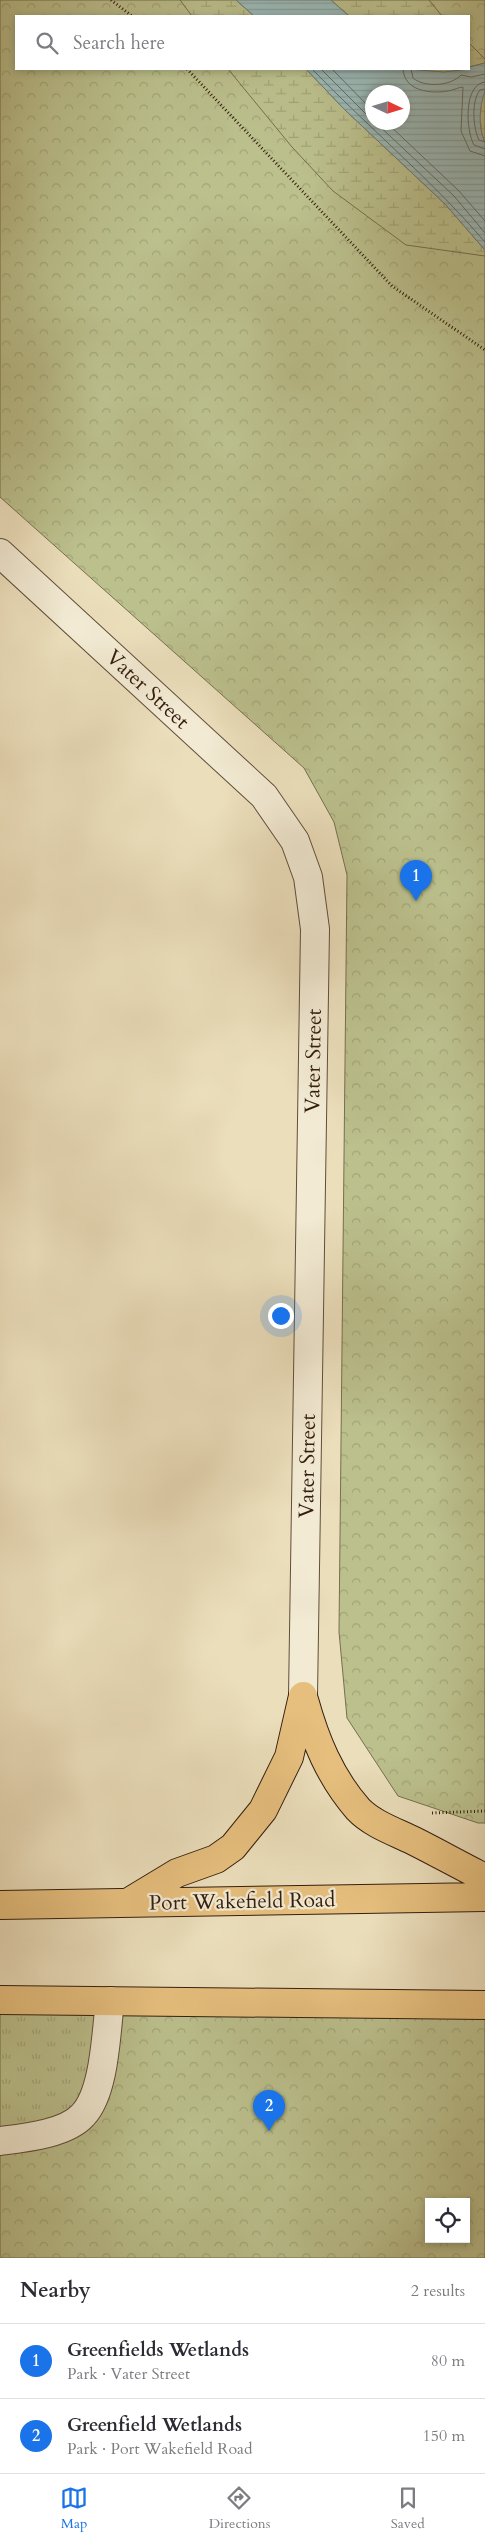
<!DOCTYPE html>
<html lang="en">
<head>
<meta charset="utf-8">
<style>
	:root { --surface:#fff; --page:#f7f7f7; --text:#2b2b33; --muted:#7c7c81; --line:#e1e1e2; --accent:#1a73e8 }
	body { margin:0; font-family:Cardo,serif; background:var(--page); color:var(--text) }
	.controls { position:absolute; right:15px; bottom:15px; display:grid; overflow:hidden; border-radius:0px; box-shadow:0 2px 8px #0003 }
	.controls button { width:45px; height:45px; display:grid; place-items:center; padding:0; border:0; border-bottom:1px solid var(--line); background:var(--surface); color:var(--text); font:25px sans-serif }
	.compass { position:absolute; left:365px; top:85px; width:45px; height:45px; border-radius:50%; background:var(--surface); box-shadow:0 2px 8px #0003; rotate:94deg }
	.you { position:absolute; left:280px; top:1315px; width:18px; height:18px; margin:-12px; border:4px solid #fff; border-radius:50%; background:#1a73e8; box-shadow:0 0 0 8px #1a73e833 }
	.badge { display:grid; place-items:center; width:32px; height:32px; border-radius:50%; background:var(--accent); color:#fff; font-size:16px; font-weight:700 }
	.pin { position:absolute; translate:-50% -41px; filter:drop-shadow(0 1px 2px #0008) }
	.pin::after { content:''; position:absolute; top:26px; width:18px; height:15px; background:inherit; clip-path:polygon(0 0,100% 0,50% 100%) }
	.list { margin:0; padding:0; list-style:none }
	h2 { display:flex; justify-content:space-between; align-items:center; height:65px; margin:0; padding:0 20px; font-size:21px }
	h2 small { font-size:16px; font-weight:400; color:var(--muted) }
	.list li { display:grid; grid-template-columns:32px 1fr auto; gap:15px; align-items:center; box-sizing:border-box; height:75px; padding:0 20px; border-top:1px solid var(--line) }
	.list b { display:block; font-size:19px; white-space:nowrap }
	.list p { margin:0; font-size:16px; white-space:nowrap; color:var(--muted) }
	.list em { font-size:16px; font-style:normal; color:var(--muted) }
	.icon { flex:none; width:28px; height:28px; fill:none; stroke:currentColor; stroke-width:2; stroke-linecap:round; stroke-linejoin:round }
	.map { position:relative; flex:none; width:485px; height:2258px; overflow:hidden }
	.search { position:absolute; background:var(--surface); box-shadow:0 2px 8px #0003; left:15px; right:15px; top:15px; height:55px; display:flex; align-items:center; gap:12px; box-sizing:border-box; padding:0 18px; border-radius:0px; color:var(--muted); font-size:19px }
	.sheet { height:215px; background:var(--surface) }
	nav { display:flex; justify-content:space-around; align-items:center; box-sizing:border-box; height:70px; border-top:1px solid var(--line); background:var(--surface); font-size:14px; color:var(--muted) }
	nav a { display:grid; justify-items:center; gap:2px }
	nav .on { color:var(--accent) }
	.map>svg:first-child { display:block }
	.grass { fill:url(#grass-tufts); stroke:#776f4e }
	.forest { fill:url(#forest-crowns); stroke:#776f4e; fill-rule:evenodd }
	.wetland { fill:url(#wetland-marsh); stroke:#776f4e }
	.water { fill:url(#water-rules); stroke:#717c75; fill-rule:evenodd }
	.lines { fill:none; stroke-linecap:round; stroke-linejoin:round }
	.shore { stroke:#676c64; stroke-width:1 }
	.minor-casing { stroke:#614e3a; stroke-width:30 }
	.highway-casing { stroke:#331e0f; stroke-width:30 }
	.path { stroke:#331e0f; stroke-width:3; stroke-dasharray:1 2.5; stroke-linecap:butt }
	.minor { stroke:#f2ead3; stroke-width:28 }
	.highway { stroke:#e6bf7e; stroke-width:28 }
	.labels { text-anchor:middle; stroke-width:4.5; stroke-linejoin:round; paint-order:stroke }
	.street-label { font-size:21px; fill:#331e0f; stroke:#f2ead3 }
</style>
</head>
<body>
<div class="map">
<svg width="485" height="2258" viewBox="0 0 485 2258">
	<defs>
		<pattern id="grass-tufts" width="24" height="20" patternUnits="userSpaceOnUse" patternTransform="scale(1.25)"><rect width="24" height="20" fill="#bbc08d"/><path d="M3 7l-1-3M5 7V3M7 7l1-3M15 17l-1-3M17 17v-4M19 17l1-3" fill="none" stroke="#a1a578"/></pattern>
		<pattern id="forest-crowns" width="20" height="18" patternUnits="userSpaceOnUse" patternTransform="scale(1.25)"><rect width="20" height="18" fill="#bbc08d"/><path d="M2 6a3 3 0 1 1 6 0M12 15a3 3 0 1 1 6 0" fill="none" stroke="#a1a578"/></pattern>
		<pattern id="wetland-marsh" width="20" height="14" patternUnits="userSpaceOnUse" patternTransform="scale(1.25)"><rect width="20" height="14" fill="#bbc08d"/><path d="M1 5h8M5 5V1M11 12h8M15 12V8" fill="none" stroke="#a1a578"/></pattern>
		<pattern id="water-rules" width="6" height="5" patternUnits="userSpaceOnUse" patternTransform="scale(1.25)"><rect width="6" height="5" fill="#9bbab9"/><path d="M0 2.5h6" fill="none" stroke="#869f9e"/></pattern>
	</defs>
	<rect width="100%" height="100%" fill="#ebdebb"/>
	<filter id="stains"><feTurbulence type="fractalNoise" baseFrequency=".004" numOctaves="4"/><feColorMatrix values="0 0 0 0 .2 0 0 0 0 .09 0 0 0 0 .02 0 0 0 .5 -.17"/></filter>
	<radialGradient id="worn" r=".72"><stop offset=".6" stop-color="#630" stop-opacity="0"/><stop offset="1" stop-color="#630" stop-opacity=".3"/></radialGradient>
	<path class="grass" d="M0 2000 110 2001 83 2116 0 2141Z"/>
	<path class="forest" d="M0 0H485V1823H478L398 1796 347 1718 339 1632 347 875 334 822 304 768 0 497ZM16 16H469V69H16ZM372 92H402V122H372Z
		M110 2001 485 2005V2258H0V2141L83 2116ZM429 2202H466V2239H429Z"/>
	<path class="wetland" d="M180 0H236L254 16H192Z
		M331 0H429L442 16H349Z
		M469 43 485 59V63L469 67Z
		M228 69H306L344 109 445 204 485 250V256L406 245 333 191 292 147Z
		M485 91V143C479 128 476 104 485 91Z"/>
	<path class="water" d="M236 0H331L349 16H254Z
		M485 63C485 71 485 84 485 91 479 108 478 126 485 143V250L445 204 344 109 306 69H406L444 72 469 69V67ZM372 92H402V122H372Z"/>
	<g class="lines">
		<path class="shore" d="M312 69C369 128 432 180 485 242
			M321 69 372 120
			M332 69 372 110
			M403 69C404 91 430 94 448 91 454 90 459 87 463 87L461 131 470 151 485 156
			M411 69 413 78C425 88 451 86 461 75L471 77 485 74
			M485 82C463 84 466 131 474 145L485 149
			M485 89 480 90C471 101 473 128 479 140L485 142
			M375 122 454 196 485 233
			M386 122 459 191 485 221"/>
		<defs>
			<path id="minor" d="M0 553 264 796 295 841 308 877 315 929 303 1696
				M0 2141C24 2138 66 2134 83 2115 105 2092 106 2032 110 2001"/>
			<path id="highway" d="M304 1700C315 1740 330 1777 358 1809 372 1824 396 1832 414 1841 438 1853 461 1866 485 1878
				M129 1902 177 1873 216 1859 233 1847 263 1810 289 1757 303 1696
				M0 1905 485 1897
				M0 2000 485 2005"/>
		</defs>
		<use href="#minor" class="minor-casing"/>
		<use href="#highway" class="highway-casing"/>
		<path class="path" d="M111 0 132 16
			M187 69 392 286 485 350
			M432 1813 485 1811"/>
		<use href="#minor" class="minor"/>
		<use href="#highway" class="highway"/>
	</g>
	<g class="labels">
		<g class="street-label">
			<text transform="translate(148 689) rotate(43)" y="7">Vater Street</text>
			<text transform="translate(313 1061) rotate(-89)" y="7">Vater Street</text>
			<text transform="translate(307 1466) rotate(-89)" y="7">Vater Street</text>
			<text transform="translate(242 1901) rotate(-1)" y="7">Port Wakefield Road</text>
		</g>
	</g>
	<rect width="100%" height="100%" filter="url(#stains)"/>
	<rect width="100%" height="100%" fill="url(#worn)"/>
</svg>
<div class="controls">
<button><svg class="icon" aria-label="locate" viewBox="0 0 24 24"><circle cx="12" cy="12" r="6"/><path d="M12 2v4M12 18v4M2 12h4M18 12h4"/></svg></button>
</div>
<svg class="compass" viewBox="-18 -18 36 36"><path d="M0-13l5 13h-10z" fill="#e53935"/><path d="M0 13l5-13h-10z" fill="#7c7c81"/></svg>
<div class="you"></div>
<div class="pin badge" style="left:416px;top:901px">1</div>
<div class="pin badge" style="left:269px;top:2131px">2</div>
<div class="search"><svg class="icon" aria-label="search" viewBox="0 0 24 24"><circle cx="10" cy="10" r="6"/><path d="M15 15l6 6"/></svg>Search here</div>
</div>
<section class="sheet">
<h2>Nearby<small>2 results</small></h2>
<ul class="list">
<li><span class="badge">1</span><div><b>Greenfields Wetlands</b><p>Park · Vater Street</p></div><em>80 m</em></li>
<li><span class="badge">2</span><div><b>Greenfield Wetlands</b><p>Park · Port Wakefield Road</p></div><em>150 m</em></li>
</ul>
</section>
<nav>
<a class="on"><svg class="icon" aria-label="map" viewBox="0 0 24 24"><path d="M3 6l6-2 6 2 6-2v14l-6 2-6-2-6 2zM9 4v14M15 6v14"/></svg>Map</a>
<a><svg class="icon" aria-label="directions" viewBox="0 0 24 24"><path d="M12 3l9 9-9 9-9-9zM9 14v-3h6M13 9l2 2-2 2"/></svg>Directions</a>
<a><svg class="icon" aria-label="saved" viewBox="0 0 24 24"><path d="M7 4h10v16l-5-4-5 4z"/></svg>Saved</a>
</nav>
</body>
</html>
